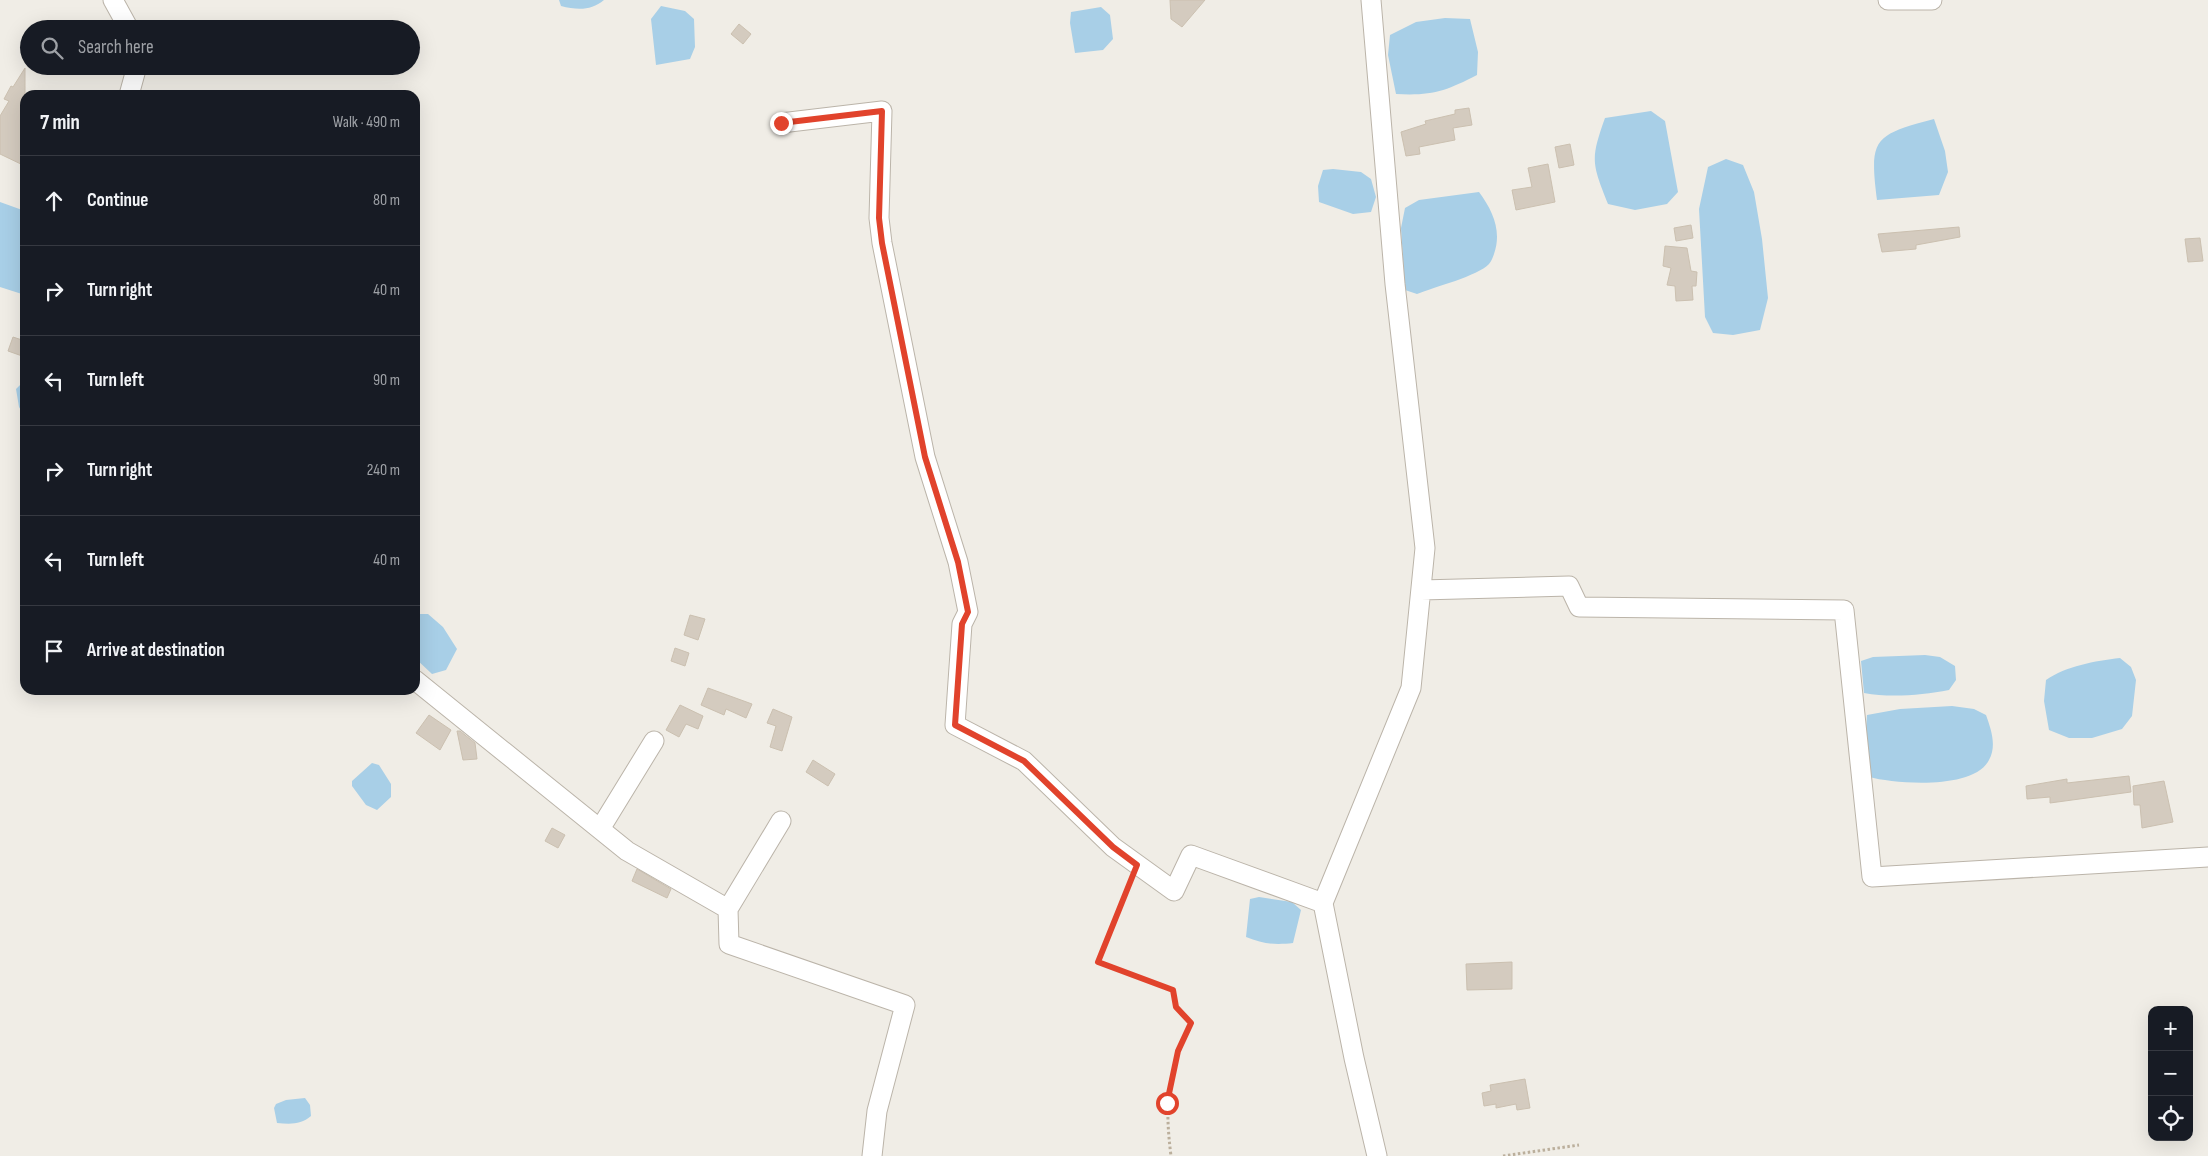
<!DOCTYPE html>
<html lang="en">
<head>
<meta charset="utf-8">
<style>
	:root { --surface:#171b24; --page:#242831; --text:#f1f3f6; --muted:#9ea1a6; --line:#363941 }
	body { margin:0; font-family:"Sofia Sans Condensed",sans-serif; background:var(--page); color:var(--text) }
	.controls { position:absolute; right:15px; bottom:15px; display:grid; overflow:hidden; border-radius:10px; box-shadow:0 5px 20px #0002 }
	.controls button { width:45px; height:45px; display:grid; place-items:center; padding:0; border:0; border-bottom:1px solid var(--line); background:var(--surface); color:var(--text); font:25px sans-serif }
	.stop { position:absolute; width:15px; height:15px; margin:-11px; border:4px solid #e1432c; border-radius:50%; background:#fff }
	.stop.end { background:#e1432c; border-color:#fff; box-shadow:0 1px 5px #0008 }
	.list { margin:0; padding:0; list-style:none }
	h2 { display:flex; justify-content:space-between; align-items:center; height:65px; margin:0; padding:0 20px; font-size:21px }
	h2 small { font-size:16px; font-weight:400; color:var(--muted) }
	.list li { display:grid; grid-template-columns:32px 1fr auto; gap:15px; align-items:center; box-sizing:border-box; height:90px; padding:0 20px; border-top:1px solid var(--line) }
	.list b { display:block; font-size:19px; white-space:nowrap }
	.list em { font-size:16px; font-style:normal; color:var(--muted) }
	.icon { flex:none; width:28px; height:28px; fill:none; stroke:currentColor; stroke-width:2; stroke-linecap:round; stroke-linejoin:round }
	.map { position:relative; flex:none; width:2208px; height:1156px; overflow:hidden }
	.search { position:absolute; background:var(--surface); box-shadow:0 5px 20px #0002; left:20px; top:20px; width:400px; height:55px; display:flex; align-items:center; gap:12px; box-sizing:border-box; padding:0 18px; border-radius:28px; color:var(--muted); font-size:19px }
	.panel { position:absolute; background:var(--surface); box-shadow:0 5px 20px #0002; left:20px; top:90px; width:400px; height:605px; border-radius:15px }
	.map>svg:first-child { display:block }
	.water { fill:#a8cfe7 }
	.building { fill:#d4cbbf; stroke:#cbc0b0 }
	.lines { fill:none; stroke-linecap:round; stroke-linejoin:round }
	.minor-casing { stroke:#bbb4a9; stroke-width:21 }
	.path { stroke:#bbaf9c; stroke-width:3; stroke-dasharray:2.5 2.5; stroke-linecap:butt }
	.minor { stroke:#fff; stroke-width:19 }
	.route { stroke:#e1432c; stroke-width:6 }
</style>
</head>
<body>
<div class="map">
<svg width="2208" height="1156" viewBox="0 0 2208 1156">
	<rect width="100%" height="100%" fill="#f0ede6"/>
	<path class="water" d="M559 0H604C591 11 577 10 561 6Z
		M661 6 685 11 694 19 695 47 690 59 656 65 651 19Z
		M1101 7 1110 15 1113 39 1103 50 1075 53 1070 23 1071 12Z
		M1445 18 1470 19 1478 52 1477 75C1446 91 1432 96 1396 94L1388 55 1390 35 1416 22Z
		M1651 111 1665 121 1678 192 1667 204 1635 210 1608 204C1592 163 1590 160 1605 118Z
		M1934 119 1945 151 1948 172 1939 195 1877 200C1869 138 1874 135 1934 119Z
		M1726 159 1743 165 1754 192 1762 239 1768 298 1760 330 1733 335 1713 333 1705 317 1699 209 1708 167Z
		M1333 169 1361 172 1371 179 1376 197 1371 212 1353 214 1319 202 1318 186 1323 170Z
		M1479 192C1493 211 1502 231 1494 254 1493 257 1491 262 1489 264 1478 276 1434 287 1417 294L1405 290 1401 228 1405 208 1419 200Z
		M0 202 25 211V295L0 287Z
		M25 380V417L19 407 16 389Z
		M420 614H428L443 627 457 649 446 670 432 674 415 658V617Z
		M1925 655 1940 657 1955 666 1956 680 1949 690C1922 695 1891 698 1864 693L1861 661 1873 657Z
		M2120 658 2131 667 2136 680 2132 716 2122 729 2092 738H2069L2049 730 2044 701 2046 680C2066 666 2095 661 2120 658Z
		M1952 706 1974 709 1986 715C1991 729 1997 746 1989 760 1974 790 1896 784 1869 777L1866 730 1867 715 1900 709Z
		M372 763 379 765 391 784V797L377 810 366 805 352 786V781Z
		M1259 897 1292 902 1301 910 1293 943C1275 945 1263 944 1246 937L1250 899Z
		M305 1098 310 1105 311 1116C301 1125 290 1124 277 1123L274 1108 276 1104 286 1100Z"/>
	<path class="building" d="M1170 0H1205L1182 27 1171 19Z
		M739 24 751 34 743 44 731 34Z
		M25 68V166L0 154V116L9 101 4 99 11 86 13 87Z
		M1469 108 1472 125 1453 128 1455 140 1419 147 1420 154 1406 156 1401 132 1426 124 1425 121 1455 114V110Z
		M1570 144 1574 165 1559 168 1555 147Z
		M1548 164 1555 202 1516 210 1512 190 1532 187 1528 168Z
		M1691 225 1693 238 1676 241 1674 228Z
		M1959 227 1960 237 1916 245V249L1882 252 1878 234Z
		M2200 238 2203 261 2188 262 2185 239Z
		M1665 246 1687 248 1691 271 1697 272 1696 286H1692L1693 300 1676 301 1675 286 1667 285 1671 268 1663 266Z
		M13 337 25 341V357L8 351Z
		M690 615 705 619 698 640 684 635Z
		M675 648 689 653 685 666 671 661Z
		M708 688 752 704 746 718 726 709 724 715 701 705Z
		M680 705 703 716 698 729 686 724 679 737 666 730Z
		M773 709 792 717 782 751 770 747 776 726 767 723Z
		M429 715 451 730 440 750 416 733Z
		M457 731H460L475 743 477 759 463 760Z
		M813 760 835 774 828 786 806 772Z
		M2129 776 2131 792 2050 803V797L2027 799 2026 786 2067 779V783Z
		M2164 781 2173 822 2142 828 2140 805H2134L2133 786Z
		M552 828 565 835 558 848 545 841Z
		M637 869 671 889 667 898 632 881Z
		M1512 962V989L1467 990 1466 964Z
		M1525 1079 1530 1108 1517 1110 1516 1104 1496 1108V1104L1484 1106 1482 1093 1491 1091 1490 1085Z"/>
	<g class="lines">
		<defs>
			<path id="minor" d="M113 0 129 29
				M1371 0 1395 284 1425 548 1411 688 1323 903 1354 1058 1377 1156
				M1888 0H1932
				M129 95 137 66
				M781 123 882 111 879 218 882 243 925 457 958 562 968 612 962 624 955 725 1024 761 1113 847 1174 891 1191 855 1323 903
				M1421 590 1569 586 1579 607 1844 610 1872 877 2208 857
				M415 680 627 851 728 909 729 944 905 1005 877 1111 872 1156
				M600 829 654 741
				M728 909 781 821"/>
		</defs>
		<use href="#minor" class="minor-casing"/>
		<path class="path" d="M1131 881 1098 962 1173 990 1175 1007 1191 1023C1168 1074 1164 1100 1171 1156
			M1503 1156 1579 1145"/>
		<use href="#minor" class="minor"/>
	</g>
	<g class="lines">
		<path class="route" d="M781 123 882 111 879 218 882 243 925 457 958 562 968 612 962 624 955 725 1024 761 1113 847 1137 865 1098 962 1173 990 1176 1007 1191 1023 1178 1051 1167 1103"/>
	</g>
</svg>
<div class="controls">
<button>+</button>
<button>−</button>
<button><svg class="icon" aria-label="locate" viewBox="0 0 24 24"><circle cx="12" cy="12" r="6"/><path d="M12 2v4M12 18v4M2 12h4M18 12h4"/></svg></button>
</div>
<div class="stop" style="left:1167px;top:1103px"></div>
<div class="stop end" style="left:781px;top:123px"></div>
<div class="search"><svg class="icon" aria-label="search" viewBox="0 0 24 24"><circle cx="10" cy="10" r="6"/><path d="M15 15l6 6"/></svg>Search here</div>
<section class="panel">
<h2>7 min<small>Walk · 490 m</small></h2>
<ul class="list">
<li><svg class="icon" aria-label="ahead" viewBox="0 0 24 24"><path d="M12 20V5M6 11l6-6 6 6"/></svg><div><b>Continue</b></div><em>80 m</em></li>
<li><svg class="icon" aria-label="right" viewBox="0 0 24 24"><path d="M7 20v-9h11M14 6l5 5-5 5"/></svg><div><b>Turn right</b></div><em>40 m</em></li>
<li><svg class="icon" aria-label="left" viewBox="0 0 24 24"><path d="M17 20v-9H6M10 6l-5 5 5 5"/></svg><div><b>Turn left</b></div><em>90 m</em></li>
<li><svg class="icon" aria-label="right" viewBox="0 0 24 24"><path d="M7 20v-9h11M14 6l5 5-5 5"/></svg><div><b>Turn right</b></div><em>240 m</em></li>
<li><svg class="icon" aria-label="left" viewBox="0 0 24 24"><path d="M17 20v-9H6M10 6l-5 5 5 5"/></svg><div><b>Turn left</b></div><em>40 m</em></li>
<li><svg class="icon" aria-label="arrive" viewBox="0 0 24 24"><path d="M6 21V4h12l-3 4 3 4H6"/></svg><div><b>Arrive at destination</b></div></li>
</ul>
</section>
</div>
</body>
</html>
